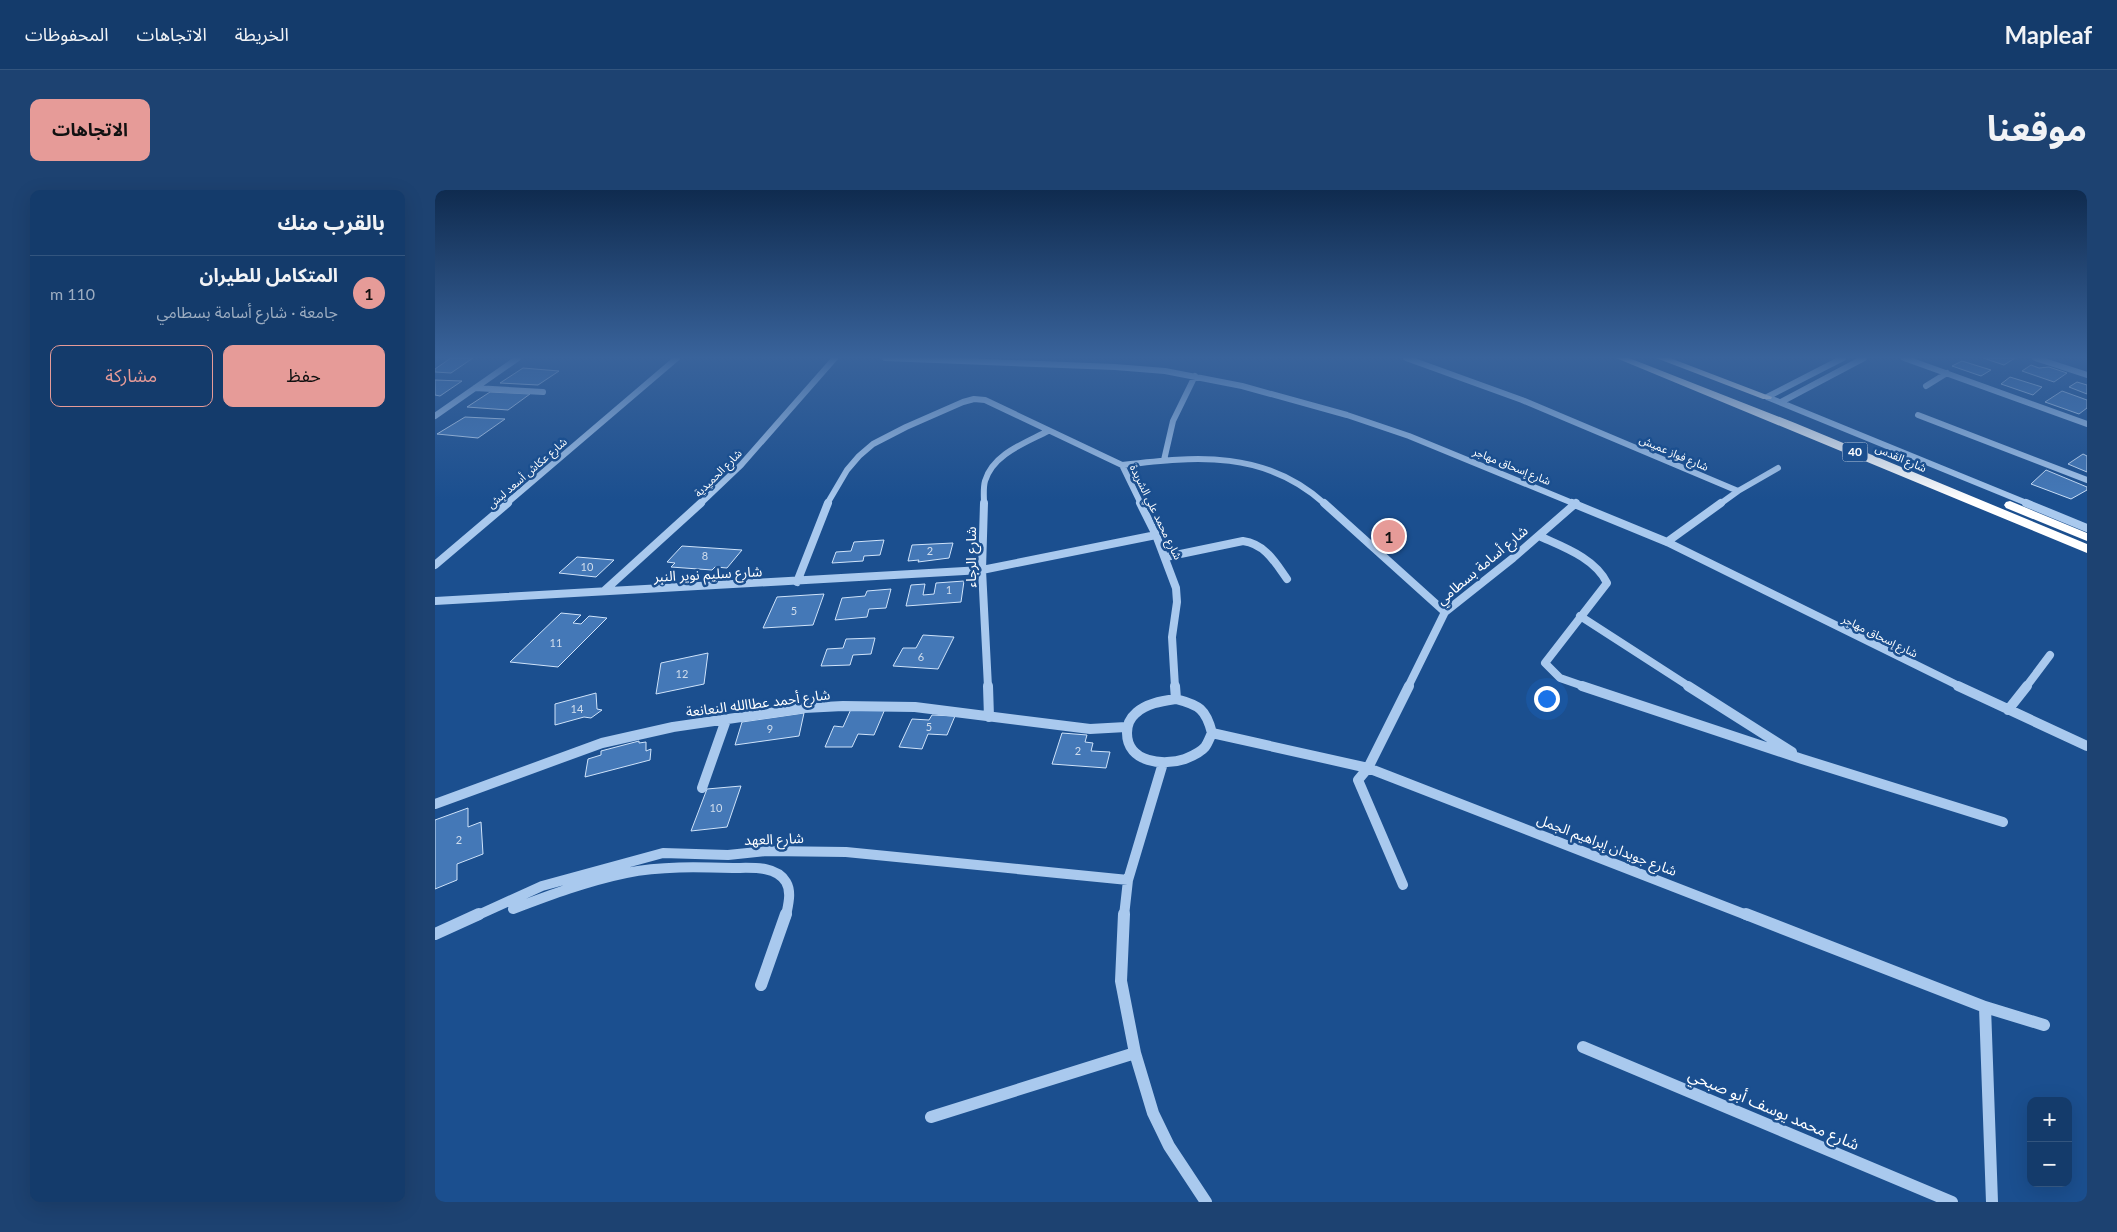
<!DOCTYPE html>
<html lang="ar">
<head>
<meta charset="utf-8">
<style>
	:root { --surface:#143b6b; --page:#1d4271; --text:#f1f3f6; --muted:#9dadc1; --line:#33557e; --accent:#e69b98 }
	body { margin:0; font-family:Lato,"Noto Sans Arabic",sans-serif; background:var(--page); color:var(--text); direction:rtl }
	.controls { position:absolute; right:15px; bottom:15px; display:grid; overflow:hidden; border-radius:10px; box-shadow:0 5px 20px #0002 }
	.controls button { width:45px; height:45px; display:grid; place-items:center; padding:0; border:0; border-bottom:1px solid var(--line); background:var(--surface); color:var(--text); font:25px sans-serif }
	.you { position:absolute; left:1111px; top:508px; width:18px; height:18px; margin:-12px; border:4px solid #fff; border-radius:50%; background:#1a73e8; box-shadow:0 0 0 8px #1a73e833 }
	.badge { display:grid; place-items:center; width:32px; height:32px; border-radius:50%; background:var(--accent); color:#111; font-size:16px; font-weight:700 }
	.pin { position:absolute; translate:-50% -50%; border:2px solid #fff; box-shadow:0 1px 5px #0006 }
	.list { margin:0; padding:0; list-style:none }
	h2 { display:flex; justify-content:space-between; align-items:center; height:65px; margin:0; padding:0 20px; font-size:21px }
	h2 small { font-size:16px; font-weight:400; color:var(--muted) }
	.list li { display:grid; grid-template-columns:32px 1fr auto; gap:15px; align-items:center; box-sizing:border-box; height:75px; padding:0 20px; border-top:1px solid var(--line) }
	.list b { display:block; font-size:19px; white-space:nowrap }
	.list p { margin:0; font-size:16px; white-space:nowrap; color:var(--muted) }
	.list em { font-size:16px; font-style:normal; color:var(--muted) }
	.actions { display:flex; gap:10px; padding:15px 20px }
	.actions a { flex:1; padding:11px 0; border:1px solid var(--accent); border-radius:10px; text-align:center; font-size:18px; color:var(--accent) }
	.actions .main { background:var(--accent); color:#111 }
	.map { position:relative; flex:none; width:1652px; height:1012px; overflow:hidden; direction:ltr; border-radius:10px }
	header { display:flex; align-items:center; gap:30px; box-sizing:border-box; height:70px; padding:0 25px; background:var(--surface); border-bottom:1px solid var(--line) }
	header strong { font-size:24px }
	nav { display:flex; gap:28px; margin-inline-start:auto; font-size:18px }
	.intro { display:flex; align-items:center; justify-content:space-between; box-sizing:border-box; height:120px; padding:0 30px }
	h1 { margin:0; font-size:35px }
	.button { padding:12px 22px; border-radius:10px; background:var(--accent); color:#111; font-size:18px; font-weight:700 }
	main { display:flex; gap:30px; padding:0 30px }
	aside { flex:1; background:var(--surface); border-radius:10px; box-shadow:0 5px 20px #0002 }
	.map>svg:first-child { display:block }
	.building { fill:#4478b7; stroke:#cfe3fa }
	.lines { fill:none; stroke-linecap:round; stroke-linejoin:round }
	.minor-far3 { stroke:#a9c9ee; stroke-width:6 }
	.minor-far2 { stroke:#a9c9ee; stroke-width:8 }
	.minor-far1 { stroke:#a9c9ee; stroke-width:10 }
	.minor { stroke:#a9c9ee; stroke-width:12 }
	.highway { fill:#fff; fill-rule:evenodd }
	.labels { text-anchor:middle; stroke-width:5; stroke-linejoin:round; paint-order:stroke }
	.far-street-label { font-size:11px; fill:#fff; stroke:#1b4f8f }
	.number-label { font-size:11px; fill:#d0dded }
	.shield { fill:#1b4f8f; stroke:#bbcadd; stroke-width:1 }
	.shield-label { font-size:12px; font-weight:bold; fill:#fff }
	.street-label { font-size:14px; fill:#fff; stroke:#1b4f8f }
	.near-street-label { font-size:16px; fill:#fff; stroke:#1b4f8f }
</style>
</head>
<body>
<header>
<strong>Mapleaf</strong>
<nav><a>الخريطة</a><a>الاتجاهات</a><a>المحفوظات</a></nav>
</header>
<div class="intro"><h1>موقعنا</h1><a class="button">الاتجاهات</a></div>
<main>
<div class="map">
<svg width="1652" height="1012" viewBox="0 0 1652 1012">
	<rect width="100%" height="100%" fill="#1b4f8f"/>
	<path class="building" d="M16 168H38L16 183 0 182V179Z
		M1548 168H1580L1569 175Z
		M1527 171 1556 180 1546 186 1517 176Z
		M1596 175 1604 178 1614 177 1632 183 1619 192 1587 181Z
		M88 178 124 181 103 195 65 193Z
		M1575 187 1607 197 1598 205 1566 194Z
		M0 190 27 191 5 206 0 205Z
		M1642 192 1652 195V204L1634 197Z
		M1627 201 1652 210V218L1644 224 1610 212Z
		M55 202 95 204 73 220 32 217Z
		M30 227 70 229 43 248 2 244Z
		M1648 264 1652 266V282L1633 274Z
		M1611 280 1652 297V300L1636 309 1596 294Z
		M449 350 445 365 429 366 428 371 397 373 401 362 416 361 419 352Z
		M518 353 514 368 483 372 484 370 473 371 477 355Z
		M247 356 307 360 292 378 280 377 277 380 236 377 240 373 232 372Z
		M142 367 179 370 161 387 124 383Z
		M529 391 526 412 471 416 476 395 490 394 488 405 499 404 501 393Z
		M456 399 451 418 434 419 432 427 400 430 407 408 430 406 432 401Z
		M389 404 378 435 328 438 342 407Z
		M126 423 146 425 138 433 146 434 154 426 172 428 123 477 75 472Z
		M488 445 519 447 503 479 458 476 468 458H481Z
		M440 448 436 464 418 465 415 475 386 476 392 459 408 458 411 449Z
		M273 463 269 494 221 504 226 473Z
		M161 503 162 519 167 520 156 528 149 527 120 535V514Z
		M416 519H450L439 545 423 544 417 557H390L399 536 408 537Z
		M369 523 364 546 300 555 307 532Z
		M497 525 520 526 512 545 493 544 487 559 464 557 477 529 494 530Z
		M627 543 652 545 650 552 658 553 656 561 675 562 671 578 617 574Z
		M204 551V553L211 552V561L216 559 215 570 150 587 153 569 166 565V561Z
		M306 596 292 637 256 641 272 599Z
		M33 618V637L46 632 48 664 22 674V690L0 699V630Z"/>
	<g class="lines">
		<path class="minor-far3" d="M450 168 680 177 730 181 807 196 912 225 974 246 1140 314
			M971 168 1087 210 1303 301
			M1469 168 1652 234
			M1600 168 1652 185
			M1491 196 1512 183
			M40 198 108 202
			M1332 207 1594 314
			M1332 207 1408 168
			M1346 212 1429 168
			M1483 225 1652 290
			M0 226 83 168
			M729 270 738 231 760 186
			M687 275C763 266 830 260 890 314
			M71 314 242 168
			M265 314 306 275 400 168
			M392 314 412 280 424 266 438 254 471 237 528 212 539 209 550 210 687 275 706 314
			M549 314C549 307 548 298 550 291 558 264 590 253 613 241
			M1285 314 1303 301 1343 278"/>
		<path class="minor-far2" d="M549 313 547 380 553 497
			M705 313 721 345 741 398 742 412 737 447 740 497
			M889 313 1010 422
			M1137 313 1232 352 1526 497
			M1591 313 1652 338
			M1104 346C1128 357 1160 368 1172 393L1110 473 1125 488 1151 497
			M1232 352 1286 313
			M731 367 808 351C830 354 840 372 852 389
			M0 375 73 313
			M362 392 393 313
			M169 401 266 313
			M0 411 547 380 721 345
			M1145 426 1255 497
			M973 497 1010 422 1078 368 1141 313
			M1591 497 1615 465"/>
		<path class="minor-far1" d="M553 496 554 527
			M740 496 741 509
			M1147 496 1367 569 1568 632
			M1253 496 1357 562
			M1523 496 1652 556
			M741 509C764 515 771 519 777 543 775 547 773 553 770 557 765 563 757 566 750 569 729 576 692 573 692 543 692 535 695 528 701 523 712 513 728 511 741 509Z
			M1573 520 1592 496
			M777 543 933 578 1314 726
			M267 598 291 530
			M0 614 167 553 238 537 369 518 408 516 480 517 655 539 691 537
			M968 695 923 590 933 578 974 496
			M78 719C115 705 152 691 191 683 226 676 262 677 298 678 315 678 341 675 351 692 357 702 353 715 351 726
			M41 726 107 696 228 663 293 665 332 661 411 662 693 690
			M689 726 693 690 728 573"/>
		<path class="minor" d="M689 724 686 791 700 863 718 923 734 956 771 1012
			M1311 724 1550 817 1609 835
			M0 744 44 724
			M326 795 351 724
			M1550 817 1557 1012
			M1148 857 1517 1012
			M496 927 700 863"/>
		<path class="highway" d="M1181 168H1194L1360 233 1652 354V363Z
			M1221 168H1235L1337 207 1336 209H1328Z
			M1575 311 1652 343V351L1571 318 1569 315 1571 312Z"/>
	</g>
	<linearGradient id="sky" x2="0" y2="1"><stop stop-color="#0f2b4f"/><stop offset="0.54" stop-color="#39639b"/><stop offset="1" stop-color="#39639b" stop-opacity="0"/></linearGradient>
	<rect width="1652" height="310" fill="url(#sky)"/>
	<g class="labels">
		<g class="far-street-label">
			<text transform="translate(1239 263) rotate(23)" y="4">شارع فواز عميش</text>
			<text transform="translate(1466 268) rotate(23)" y="4">شارع القدس</text>
			<text transform="translate(1077 276) rotate(22)" y="4">شارع إسحاق مهاجر</text>
			<text transform="translate(92 283) rotate(-41)" y="4">شارع عكاش أسعد لبش</text>
			<text transform="translate(283 283) rotate(-45)" y="4">شارع الحميدية</text>
			<text transform="translate(721 322) rotate(64)" y="4">شارع محمد علي الشريدة</text>
			<text transform="translate(1445 446) rotate(26)" y="4">شارع إسحاق مهاجر</text>
		</g>
		<g class="number-label">
			<text x="495" y="365">2</text>
			<text x="270" y="370">8</text>
			<text x="152" y="381">10</text>
			<text x="514" y="404">1</text>
			<text x="359" y="425">5</text>
			<text x="121" y="457">11</text>
			<text x="486" y="471">6</text>
			<text x="247" y="488">12</text>
			<text x="142" y="523">14</text>
			<text x="494" y="541">5</text>
			<text x="335" y="543">9</text>
			<text x="643" y="565">2</text>
			<text x="281" y="622">10</text>
			<text x="24" y="654">2</text>
		</g>
		<rect class="shield" x="1407.5" y="252.5" width="25" height="19" rx="4"/>
		<g class="shield-label">
			<text x="1420" y="266">40</text>
		</g>
		<g class="street-label">
			<text transform="translate(536 367) rotate(-90)" y="5">شارع الرجاء</text>
			<text transform="translate(1047 375) rotate(-40)" y="5">شارع أسامة بسطامي</text>
			<text transform="translate(273 384) rotate(-3)" y="5">شارع سليم نوير النبر</text>
			<text transform="translate(323 513) rotate(-7)" y="5">شارع أحمد عطاالله النعانعة</text>
			<text transform="translate(339 649) rotate(-2)" y="5">شارع العهد</text>
			<text transform="translate(1172 655) rotate(21)" y="5">شارع جويدان إبراهيم الجمل</text>
		</g>
		<g class="near-street-label">
			<text transform="translate(1339 919) rotate(23)" y="6">شارع محمد يوسف أبو صبحي</text>
		</g>
	</g>
</svg>
<div class="controls">
<button>+</button>
<button>−</button>
</div>
<div class="you"></div>
<div class="pin badge" style="left:954px;top:346px">1</div>
</div>
<aside>
<h2>بالقرب منك<small></small></h2>
<ul class="list">
<li><span class="badge">1</span><div><b>المتكامل للطيران</b><p>جامعة · شارع أسامة بسطامي</p></div><em>110 m</em></li>
</ul>
<div class="actions"><a class="main">حفظ</a><a>مشاركة</a></div>
</aside>
</main>
</body>
</html>
